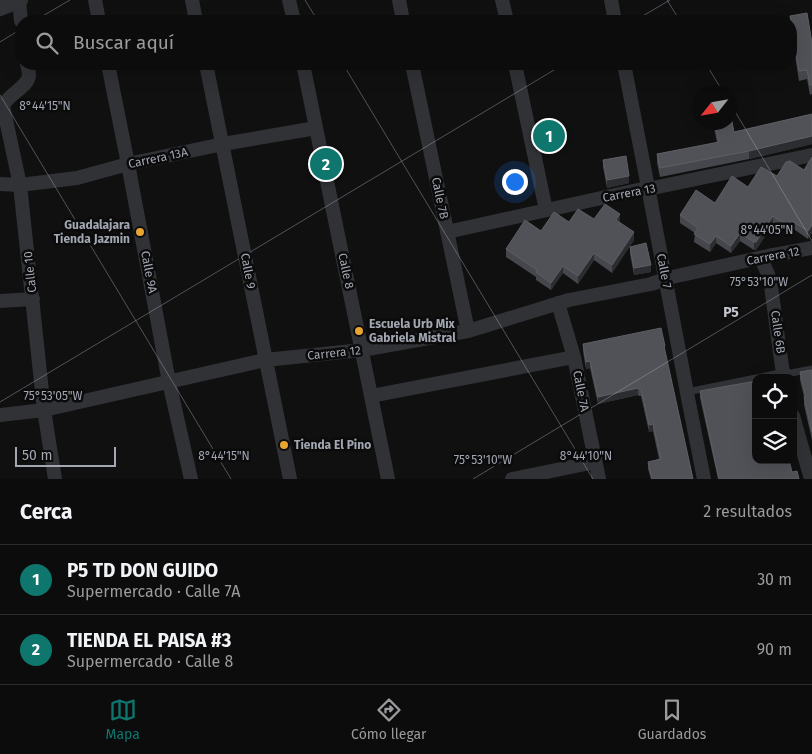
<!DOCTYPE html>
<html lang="es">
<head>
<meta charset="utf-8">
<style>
	:root { --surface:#0c0c0d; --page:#151516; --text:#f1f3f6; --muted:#9a9b9d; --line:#2c2c2e; --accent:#0f766e }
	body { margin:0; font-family:"Fira Sans",sans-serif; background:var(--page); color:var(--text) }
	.controls { position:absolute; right:15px; bottom:15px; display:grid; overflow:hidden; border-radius:10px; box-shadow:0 5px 20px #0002 }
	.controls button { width:45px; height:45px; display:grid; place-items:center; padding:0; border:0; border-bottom:1px solid var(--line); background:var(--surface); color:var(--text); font:25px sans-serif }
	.compass { position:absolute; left:692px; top:85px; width:45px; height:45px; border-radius:50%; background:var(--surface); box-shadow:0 5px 20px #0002; rotate:239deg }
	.scale { position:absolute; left:15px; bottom:12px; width:101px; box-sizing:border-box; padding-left:5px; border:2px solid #a2a7b2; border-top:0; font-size:14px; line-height:18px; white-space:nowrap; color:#a2a7b2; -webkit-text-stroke:4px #0b0b0c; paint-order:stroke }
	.you { position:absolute; left:514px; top:181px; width:18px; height:18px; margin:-12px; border:4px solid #fff; border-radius:50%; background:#1a73e8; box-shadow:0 0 0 8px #1a73e833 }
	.badge { display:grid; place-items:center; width:32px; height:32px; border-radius:50%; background:var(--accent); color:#fff; font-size:16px; font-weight:700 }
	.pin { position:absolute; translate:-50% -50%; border:2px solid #fff; box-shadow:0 1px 5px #0006 }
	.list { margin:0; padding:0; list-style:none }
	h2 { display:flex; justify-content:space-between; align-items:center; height:65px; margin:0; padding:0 20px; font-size:21px }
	h2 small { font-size:16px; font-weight:400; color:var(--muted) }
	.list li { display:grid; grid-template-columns:32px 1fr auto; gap:15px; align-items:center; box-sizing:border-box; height:70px; padding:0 20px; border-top:1px solid var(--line) }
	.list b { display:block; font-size:19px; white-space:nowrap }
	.list p { margin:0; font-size:16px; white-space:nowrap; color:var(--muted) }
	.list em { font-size:16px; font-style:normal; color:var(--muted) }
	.icon { flex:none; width:28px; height:28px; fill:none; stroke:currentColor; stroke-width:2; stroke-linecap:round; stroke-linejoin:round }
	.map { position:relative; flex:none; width:812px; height:479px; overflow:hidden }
	.search { position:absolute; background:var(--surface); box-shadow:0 5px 20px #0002; left:15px; right:15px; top:15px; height:55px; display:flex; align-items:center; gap:12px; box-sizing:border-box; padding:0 18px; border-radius:20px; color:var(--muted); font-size:19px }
	.sheet { height:205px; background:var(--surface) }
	nav { display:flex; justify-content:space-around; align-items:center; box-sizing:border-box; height:70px; border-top:1px solid var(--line); background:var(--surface); font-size:14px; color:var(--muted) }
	nav a { display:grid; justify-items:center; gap:2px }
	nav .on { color:var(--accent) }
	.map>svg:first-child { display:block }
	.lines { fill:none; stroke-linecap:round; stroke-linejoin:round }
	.service { stroke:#313236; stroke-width:7 }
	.minor { stroke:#313236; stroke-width:14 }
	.tertiary { stroke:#313236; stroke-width:16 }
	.wall { fill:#46474c }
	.shaded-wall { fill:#2c2d30 }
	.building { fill:#505257; stroke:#5d5f65 }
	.ticks { fill:none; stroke:#a2a7b2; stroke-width:1; stroke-opacity:0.45 }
	.poi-dot { fill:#e8a631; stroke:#0b0b0c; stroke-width:2 }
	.labels { text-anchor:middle; stroke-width:5; stroke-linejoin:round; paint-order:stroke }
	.street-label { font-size:12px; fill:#a2a7b2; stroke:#0b0b0c }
	.poi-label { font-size:12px; font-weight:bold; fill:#a2a7b2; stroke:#0b0b0c; text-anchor:start }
	.neighbourhood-label { font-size:14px; font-weight:bold; fill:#c3c6ce; stroke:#0b0b0c }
	.ticks-label { font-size:12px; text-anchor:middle; fill:#a2a7b2; stroke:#0b0b0c; stroke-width:5; stroke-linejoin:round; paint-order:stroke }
</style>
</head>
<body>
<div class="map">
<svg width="812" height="479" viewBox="0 0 812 479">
	<rect width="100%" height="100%" fill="#101011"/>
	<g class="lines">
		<path class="service" d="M757 378 779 373H791L812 369
			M687 392 756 378"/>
		<path class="minor" d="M19 0 21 21
			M95 0 99 21
			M192 0 196 21
			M289 0 294 21
			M399 0 403 21
			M502 0 507 21
			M611 0 615 21
			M27 64C28 67 29 72 29 76 27 88 8 94 3 106L20 185 44 410 55 479
			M108 64 128 164 169 382 191 479
			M206 64C235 202 261 341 290 479
			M303 64 388 479
			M412 64 468 331
			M515 64 546 210
			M624 64 647 182 688 398 704 479
			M0 184 20 185 77 178 128 164 223 144 316 128
			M447 232 642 189H648L812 155
			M762 258 764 265 770 279 782 367 785 378
			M0 301 33 299
			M558 303 574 357 599 479
			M371 396 574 357
			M0 415 44 410 265 360 362 350 468 331 569 300 651 284 672 277 768 256 812 248
			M793 416 811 479
			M512 479 595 462"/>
		<path class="tertiary" d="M0 8 20 0"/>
	</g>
	<path class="wall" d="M790 16 812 43V94L810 95 807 79 799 81 791 30Z
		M812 114V144L749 159 660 177 657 163V154L717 143 713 122H730L734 132Z
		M812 157V233L808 239 792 228 788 234 773 224 756 250H754L740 241 731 253 716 243 710 252 694 242 695 233 680 223V215L715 203 748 187 777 176 804 170Z
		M603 160 629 183 607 188 603 167Z
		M569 222H620L634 240 612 273 594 260 578 284 563 273 551 290 536 280V277L506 257V249L541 231Z
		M630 247 651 272 634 275 630 254Z
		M583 344 665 346V353L693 479H651L648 469V462L659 459 653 431 649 432 641 396H639L638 395 598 404 590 368 586 369 583 351Z
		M812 370V440L804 405V397L800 380V372Z
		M700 391 792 472 799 479H718L700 398Z"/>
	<path class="shaded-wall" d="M812 136V144L749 159V151Z
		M629 176V183L607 188V180Z
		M620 214V222L616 220Z
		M773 216V224L756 250H754V242Z
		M792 221V228L788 234V226Z
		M812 225V233L808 239V231Z
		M634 232V240L612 273V265Z
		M740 233V241L731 253V246Z
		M716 236V243L710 252V244Z
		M594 253V260L578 284V276Z
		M651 265V272L634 275V268Z
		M563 266V273L551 290V283Z
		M590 361V368L586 369V362Z
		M638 388V395L598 404V397Z
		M653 424V431L649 432V425Z"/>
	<path class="building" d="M807 13 812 43V85H810L807 70 799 71 790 16Z
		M730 112 734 132 812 114V136L749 151 660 168 657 154 719 142 714 122H730Z
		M626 156 629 176 607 180 603 160Z
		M812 157V225L808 231 792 221 788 226 773 216 756 242H754L740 233 731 246 716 236 710 244 694 234 698 228 680 215 696 190 715 203 732 176 748 187 761 167 777 176 786 162 790 161 804 170Z
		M605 204 620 214 616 220 634 232 612 265 594 253 578 276 563 266 551 283 536 272 537 270 506 249 525 220 541 231 554 212 569 222 578 209 594 219Z
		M646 243 651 265 634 268 630 247Z
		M661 328 665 346H664L693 479H652L648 462 661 459 653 424 649 425 641 389H639L638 388 598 397 590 361 586 362 583 344Z
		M812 370V432L804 397H806L800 372Z
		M756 381V460H789L792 472 797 471 799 479H719L700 391Z"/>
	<path class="ticks" d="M305 0 318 21M667 0 680 21M34 21 70 0M634 21 670 0M0 42 21 29M343 64 593 479M706 64 723 92M0 95 231 479M730 103 812 241M0 402 564 64M473 479 812 275"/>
	<g class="poi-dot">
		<circle cx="140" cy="232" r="5"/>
		<circle cx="359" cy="331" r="5"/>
		<circle cx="284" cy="445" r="5"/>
	</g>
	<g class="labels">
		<g class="street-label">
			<text transform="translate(158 158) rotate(-12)" y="4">Carrera 13A</text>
			<text transform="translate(629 193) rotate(-11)" y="4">Carrera 13</text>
			<text transform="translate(440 198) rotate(78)" y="4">Calle 7B</text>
			<text transform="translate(773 256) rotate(-11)" y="4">Carrera 12</text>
			<text transform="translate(248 271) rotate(79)" y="4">Calle 9</text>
			<text transform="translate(346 271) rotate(78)" y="4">Calle 8</text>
			<text transform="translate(664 271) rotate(79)" y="4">Calle 7</text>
			<text transform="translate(30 272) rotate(-96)" y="4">Calle 10</text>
			<text transform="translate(149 272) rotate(79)" y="4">Calle 9A</text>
			<text transform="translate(778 332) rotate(82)" y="4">Calle 6B</text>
			<text transform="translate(334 353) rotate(-6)" y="4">Carrera 12</text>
			<text transform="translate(581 391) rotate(79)" y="4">Calle 7A</text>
		</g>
		<g class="poi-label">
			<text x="130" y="229" text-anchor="end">Guadalajara<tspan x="130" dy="14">Tienda Jazmin</tspan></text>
			<text x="369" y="328">Escuela Urb Mix<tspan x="369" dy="14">Gabriela Mistral</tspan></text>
			<text x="294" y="449">Tienda El Pino</text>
		</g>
		<g class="neighbourhood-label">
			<text x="731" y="317">P5</text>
		</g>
	</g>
	<g class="ticks-label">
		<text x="45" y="110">8°44'15"N</text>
		<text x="767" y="234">8°44'05"N</text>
		<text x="759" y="286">75°53'10"W</text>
		<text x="53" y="400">75°53'05"W</text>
		<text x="224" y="460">8°44'15"N</text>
		<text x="586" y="460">8°44'10"N</text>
		<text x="483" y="464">75°53'10"W</text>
	</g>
</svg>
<div class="controls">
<button><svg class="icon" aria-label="locate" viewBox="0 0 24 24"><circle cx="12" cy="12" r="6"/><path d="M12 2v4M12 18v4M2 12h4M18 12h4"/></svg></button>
<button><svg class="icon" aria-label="layers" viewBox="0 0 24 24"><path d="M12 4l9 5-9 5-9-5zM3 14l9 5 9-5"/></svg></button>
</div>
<svg class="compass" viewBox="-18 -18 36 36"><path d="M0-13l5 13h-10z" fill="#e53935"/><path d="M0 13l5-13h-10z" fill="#9a9b9d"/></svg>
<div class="scale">50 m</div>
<div class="you"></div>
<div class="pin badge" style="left:549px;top:136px">1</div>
<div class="pin badge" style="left:326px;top:164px">2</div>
<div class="search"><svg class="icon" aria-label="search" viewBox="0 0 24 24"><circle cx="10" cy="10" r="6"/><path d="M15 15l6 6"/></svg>Buscar aquí</div>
</div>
<section class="sheet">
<h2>Cerca<small>2 resultados</small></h2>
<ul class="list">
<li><span class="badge">1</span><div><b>P5 TD DON GUIDO</b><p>Supermercado · Calle 7A</p></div><em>30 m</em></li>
<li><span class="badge">2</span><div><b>TIENDA EL PAISA #3</b><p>Supermercado · Calle 8</p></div><em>90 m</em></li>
</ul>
</section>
<nav>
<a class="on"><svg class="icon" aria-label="map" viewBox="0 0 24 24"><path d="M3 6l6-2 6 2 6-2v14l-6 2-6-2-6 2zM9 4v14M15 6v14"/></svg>Mapa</a>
<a><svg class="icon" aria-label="directions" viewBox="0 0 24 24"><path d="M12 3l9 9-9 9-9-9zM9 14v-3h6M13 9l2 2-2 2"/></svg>Cómo llegar</a>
<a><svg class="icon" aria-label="saved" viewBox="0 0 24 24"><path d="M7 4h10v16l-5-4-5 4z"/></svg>Guardados</a>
</nav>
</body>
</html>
